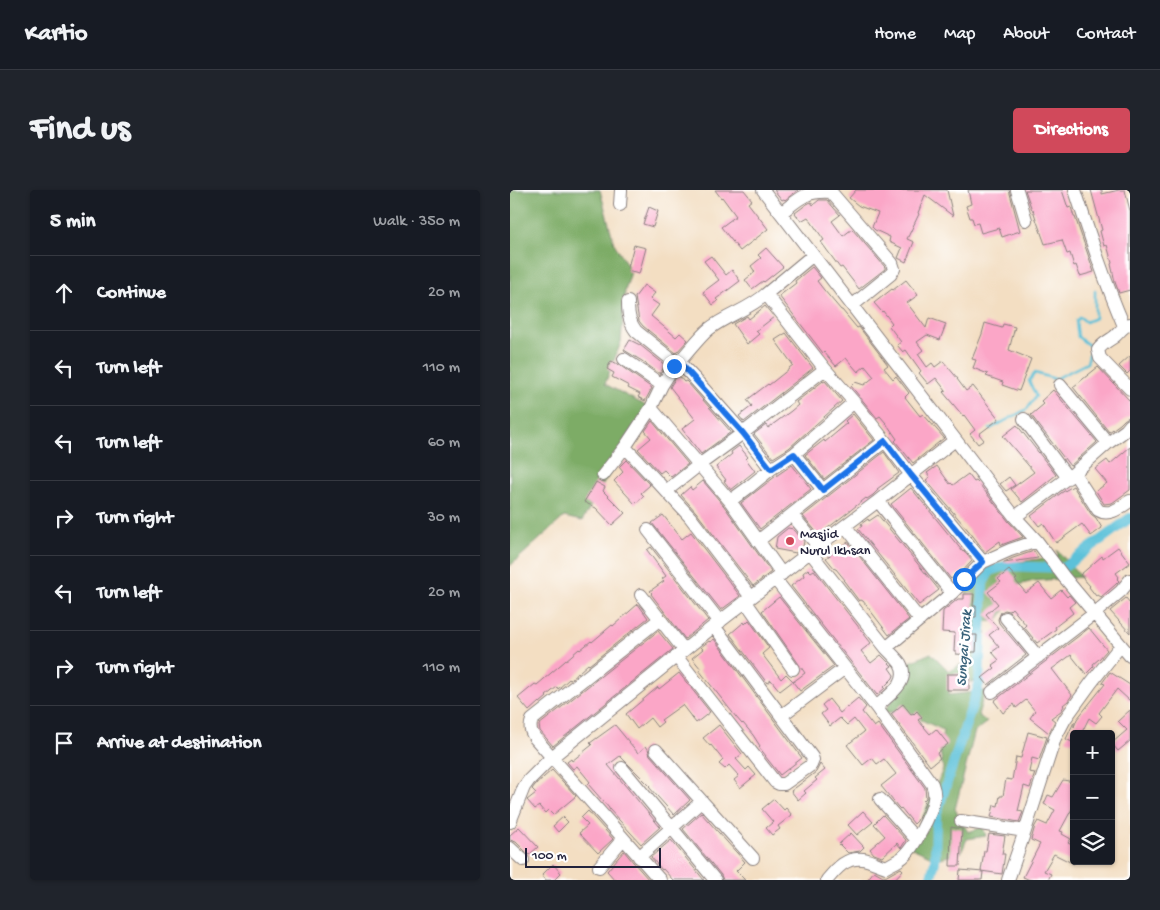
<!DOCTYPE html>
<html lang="en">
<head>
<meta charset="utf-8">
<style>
	:root { --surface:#171b24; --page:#20242c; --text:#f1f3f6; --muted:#9ea1a6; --line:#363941; --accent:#d1495b }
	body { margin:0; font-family:"Gochi Hand",sans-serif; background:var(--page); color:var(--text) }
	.controls { position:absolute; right:15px; bottom:15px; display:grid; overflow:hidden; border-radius:5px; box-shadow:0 1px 4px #0004 }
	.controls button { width:45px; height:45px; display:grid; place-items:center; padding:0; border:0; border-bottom:1px solid var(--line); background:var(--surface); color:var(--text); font:25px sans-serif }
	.scale { position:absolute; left:15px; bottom:12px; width:136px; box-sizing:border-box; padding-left:5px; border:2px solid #22223b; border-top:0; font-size:14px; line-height:18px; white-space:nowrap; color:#22223b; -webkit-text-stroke:4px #fff; paint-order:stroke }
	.stop { position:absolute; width:15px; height:15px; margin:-11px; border:4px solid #1a73e8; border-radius:50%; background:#fff }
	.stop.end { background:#1a73e8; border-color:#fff; box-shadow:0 1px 5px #0008 }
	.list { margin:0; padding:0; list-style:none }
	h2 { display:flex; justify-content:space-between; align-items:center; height:65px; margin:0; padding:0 20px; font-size:21px }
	h2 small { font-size:16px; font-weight:400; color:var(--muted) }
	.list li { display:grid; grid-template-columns:32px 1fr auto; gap:15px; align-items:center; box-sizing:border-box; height:75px; padding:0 20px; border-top:1px solid var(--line) }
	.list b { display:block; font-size:19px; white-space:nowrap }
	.list em { font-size:16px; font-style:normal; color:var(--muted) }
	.icon { flex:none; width:28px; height:28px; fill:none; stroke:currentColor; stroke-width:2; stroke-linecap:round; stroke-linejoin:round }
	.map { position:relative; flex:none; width:620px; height:690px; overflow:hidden; border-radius:5px }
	header { display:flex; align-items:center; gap:30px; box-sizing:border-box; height:70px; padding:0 25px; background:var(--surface); border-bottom:1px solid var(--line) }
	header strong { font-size:24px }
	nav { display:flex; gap:28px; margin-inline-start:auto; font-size:18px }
	.intro { display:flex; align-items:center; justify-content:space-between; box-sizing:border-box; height:120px; padding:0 30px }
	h1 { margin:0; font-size:35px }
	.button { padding:12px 22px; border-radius:5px; background:var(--accent); color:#fff; font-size:18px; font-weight:700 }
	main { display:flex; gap:30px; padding:0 30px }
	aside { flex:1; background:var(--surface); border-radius:5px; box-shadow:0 1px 4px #0004 }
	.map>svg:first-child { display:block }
	.forest { fill:#7dac66; stroke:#506750 }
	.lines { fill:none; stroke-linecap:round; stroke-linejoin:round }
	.stream { stroke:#5cc1d9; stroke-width:2.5 }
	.canal { stroke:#5cc1d9; stroke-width:10 }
	.building { fill:#fba6c7 }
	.minor-casing { stroke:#8a807e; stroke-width:14 }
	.minor { stroke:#fff; stroke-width:12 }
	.route { stroke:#1a73e8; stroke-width:6 }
	.poi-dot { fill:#d1495b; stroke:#fff; stroke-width:2 }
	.labels { text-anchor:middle; stroke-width:5; stroke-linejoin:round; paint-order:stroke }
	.poi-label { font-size:14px; fill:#22223b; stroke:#fff; text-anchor:start }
	.water-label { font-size:15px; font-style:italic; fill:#39627a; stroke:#fff }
</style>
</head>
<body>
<header>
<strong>Kartio</strong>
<nav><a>Home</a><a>Map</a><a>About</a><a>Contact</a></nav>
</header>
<div class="intro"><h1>Find us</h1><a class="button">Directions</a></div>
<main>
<aside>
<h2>5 min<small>Walk · 350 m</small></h2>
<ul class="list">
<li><svg class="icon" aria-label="ahead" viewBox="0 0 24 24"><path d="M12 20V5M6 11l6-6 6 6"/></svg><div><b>Continue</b></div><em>20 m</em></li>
<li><svg class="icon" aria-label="left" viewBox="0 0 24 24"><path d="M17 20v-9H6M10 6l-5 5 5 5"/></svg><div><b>Turn left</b></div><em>110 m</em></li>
<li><svg class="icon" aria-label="left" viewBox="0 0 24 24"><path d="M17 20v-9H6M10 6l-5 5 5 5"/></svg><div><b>Turn left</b></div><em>60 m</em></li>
<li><svg class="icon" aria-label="right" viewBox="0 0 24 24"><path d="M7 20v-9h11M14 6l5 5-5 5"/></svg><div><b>Turn right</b></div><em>30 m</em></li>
<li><svg class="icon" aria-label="left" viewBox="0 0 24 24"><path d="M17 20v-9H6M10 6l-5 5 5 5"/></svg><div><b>Turn left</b></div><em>20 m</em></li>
<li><svg class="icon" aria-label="right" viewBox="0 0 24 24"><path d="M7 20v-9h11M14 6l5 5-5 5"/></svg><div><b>Turn right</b></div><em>110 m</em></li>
<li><svg class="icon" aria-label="arrive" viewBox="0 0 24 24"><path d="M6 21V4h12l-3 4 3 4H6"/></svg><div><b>Arrive at destination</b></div></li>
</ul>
</aside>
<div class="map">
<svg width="620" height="690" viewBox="0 0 620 690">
	<rect width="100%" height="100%" fill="#fff"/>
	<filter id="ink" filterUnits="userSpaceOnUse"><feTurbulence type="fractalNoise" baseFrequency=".02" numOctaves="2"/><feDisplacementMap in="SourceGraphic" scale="10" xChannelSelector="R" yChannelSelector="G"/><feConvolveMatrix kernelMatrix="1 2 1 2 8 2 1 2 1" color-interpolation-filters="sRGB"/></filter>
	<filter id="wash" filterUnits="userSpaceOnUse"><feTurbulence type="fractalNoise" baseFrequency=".0096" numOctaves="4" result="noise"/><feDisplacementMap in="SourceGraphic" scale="20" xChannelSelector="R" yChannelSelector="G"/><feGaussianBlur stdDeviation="1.12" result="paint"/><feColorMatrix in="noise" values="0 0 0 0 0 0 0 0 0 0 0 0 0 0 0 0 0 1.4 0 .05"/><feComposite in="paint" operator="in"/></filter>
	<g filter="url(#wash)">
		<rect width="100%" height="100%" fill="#f3dec2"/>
		<path class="forest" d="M0 0H90L104 53 121 82 115 101 111 152 95 194 138 217 72 331 54 327 0 376Z
			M547 360 571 387 524 391 504 396 495 420 487 431 470 432 477 444 463 455 474 473 467 491 441 495 438 505 475 501 468 525 477 532 465 541 445 619 458 642 473 637 476 646 457 649 451 663 426 669 400 657 433 579 430 560 433 540 392 521 373 523 400 485 398 473 421 463 439 481 459 470 454 409 462 389 483 376 548 366Z"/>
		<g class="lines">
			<path class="stream" d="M480 239 517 219 526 206 519 191 525 183 545 189 577 173 581 157 568 147 566 131 570 127 576 132 585 128V101"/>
			<path class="canal" d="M420 690 425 672 426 626 469 494 473 393 480 381 495 376 553 378 620 328"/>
		</g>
		<g id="blocks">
			<path class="building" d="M205 0H234L242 10 238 13 258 39 230 61 211 37 226 26 212 7 211 8Z
				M264 0H288L275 10 274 9 272 10Z
				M346 0H437L443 26 415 5 408 23 409 24 397 49 404 52 396 72 388 68 392 58 379 52 380 47 365 40 362 37 368 23 349 16 339 8Z
				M458 0H499L510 41 492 47 489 38 471 43 468 33 464 34 462 28H460L456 16 461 14Z
				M515 0H552L558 18 561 17 564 27H565L584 82 570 86 566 75 564 76 560 63 557 64 552 50 535 54 526 29 523 20H522Z
				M581 0H592V4L609 0H615L620 21V100L609 103 608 100 605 92 601 74 602 73 597 55 594 56 590 41 592 40Z
				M309 10H317L330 25 322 31 333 46 342 39 375 77V79L349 99 332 77 330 78 311 52 314 50 298 27 291 31 285 23 297 14 301 12 303 15Z
				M139 17 148 21 143 37 133 34Z
				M124 55 136 58 129 84 117 81Z
				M256 58 273 77 254 92 253 91 242 99 235 90 245 82 241 76 251 68 248 65Z
				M201 66 216 85 222 80 230 91 206 109 208 111 203 115 193 102 209 90 194 71Z
				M302 77 311 88 307 91 314 100 331 120H332L347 138 349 137 378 175 374 178 383 189 386 186 399 203 395 207 410 226 413 224 434 248 403 273 385 251 387 249 376 233 370 226 367 228 341 196 345 192 354 195 364 187 355 176 348 182 336 168 326 176 314 162 313 163 269 106 286 93 285 91Z
				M396 90 408 105 397 113 416 138 419 128 436 134 430 150 417 145 407 152 413 160 408 164 417 177 422 173 425 177 433 171 448 189H447L456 201 463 196 489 229 469 244 474 250 468 254 460 244 465 240 454 225 453 226 433 202 436 201 426 188 418 194 409 183 411 181 396 160 393 162 387 155 391 152 379 136 382 133 373 121 372 122 364 113 382 99 383 100Z
				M134 95 145 103 140 109 149 115 141 126 166 147 170 143 178 150 166 163 133 136 129 131 125 107Z
				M255 116 264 127 246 141 249 144 237 154 223 134 237 126 239 129Z
				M475 133 492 138 493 134 505 137 499 160 521 169 509 201 492 195 493 192 476 186 478 184 463 178 466 170 462 169 472 144Z
				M276 143 303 178 234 232 229 226 242 216 237 210 258 194 259 195 279 179V178L283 175 265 150Z
				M120 150 130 155 155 175 150 184 132 171 114 160Z
				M620 166V181L617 184 609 176Z
				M101 171 108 174 142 198 135 211 128 207 130 204 118 198 119 196 102 187 104 183 97 179Z
				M588 177 620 211V226L614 230 610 234 599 242 563 197Z
				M169 186 174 192 176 191 178 193 221 242 191 264 172 239 185 229 160 197 165 189Z
				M313 191V192L315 191 332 211 279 258 263 268 244 244 256 235 258 238 281 221 288 215 286 212Z
				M543 200 587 252 560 276 521 225 534 214 531 211Z
				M343 224 364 250 314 289 295 265 314 250 315 252 327 242H326L337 233 335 231Z
				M142 231 178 274 161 287 154 280 150 283 128 259 141 248 135 241Z
				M507 235 546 285 512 312 501 299 524 282 493 246Z
				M229 256 238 267 236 269 245 281 221 300 214 291 216 290 206 277 222 264 221 262Z
				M620 257V300L602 313 594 314 586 301 597 293 585 279 597 270 600 274Z
				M374 262 389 283 367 299 368 300 363 305 357 309 356 308 309 345 293 326Z
				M116 270 140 295 131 303 134 306 125 314 104 291 113 282 109 277Z
				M282 275 301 299 250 339 231 313 266 286Z
				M427 276 440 294 441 293 443 295 458 284 464 292 466 291 470 295 499 332 513 347 491 355 490 351 475 362 463 346 416 290 420 287 417 283Z
				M499 287 505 295 496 301 490 294Z
				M193 291 214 316 261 382 243 396 186 322 171 305 180 297 182 300Z
				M86 292 95 297 93 301 115 323 102 335 86 318 74 312Z
				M563 296 581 324 586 328 592 338 581 346 572 334 546 353 533 333 529 336 521 326 551 303Z
				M401 298 453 362 454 361 462 371 449 385 448 384 441 389 381 314Z
				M153 325 172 349 181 342 230 406 211 420 142 333Z
				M368 325 429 400 409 415 348 339 352 336 351 334 358 329 359 331Z
				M278 338 283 339 294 351 293 357 286 363 265 359 267 347Z
				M338 352 399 429 379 445 353 411 351 410 349 411 334 391 335 390 326 379H325L316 368Z
				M141 357 198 430 175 449 141 404 142 403 140 401 154 391 152 389 156 386 137 360Z
				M608 357 620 373 606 383 609 387 607 389 609 391 605 395 591 407 588 405 586 406 579 397 580 396 570 385 592 366 593 368Z
				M524 361 528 368 494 373V372L503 368Z
				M298 379 301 382 304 380 361 453 351 461 361 473 371 465 382 476 379 478 384 485 383 488 374 497 375 498 367 505 281 396 294 386 293 383Z
				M499 380 507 389 505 390 516 403 529 393 541 408 551 400 557 407 559 405 565 412 559 417 563 423 545 437 546 439 527 453 514 437 516 435 502 418 499 421 495 420 491 422 488 429 489 433 516 465 478 495 472 488 485 478 482 475 489 470 482 462 489 457 479 445 488 438 476 424 488 414 478 402 491 392 488 389Z
				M454 404H464L463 416H466V427H462L461 445H467L466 462H459V465L446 464V461H444L445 443 432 442 433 421 448 409H454Z
				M269 407 324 476 290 501 283 492 295 483 252 421Z
				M616 408 620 413V443L600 421Z
				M128 414 138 428 79 475 78 474 60 490 59 489 48 499 47 497 36 506 37 507 30 513 29 512 19 521 8 508 25 494 27 495 69 459 70 460 81 451 82 452 102 435 103 436Z
				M239 430 259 458 252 464 271 489 276 484 283 491 270 501 261 490 257 493 220 444 234 432 235 434Z
				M579 438 597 460 589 469 583 474 584 476 576 484 561 465 542 479 562 505 558 511 553 515 554 516 551 521 541 528 545 531 539 543 520 528 525 521 516 510 506 518 504 514 493 523 484 511Z
				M148 441 163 459 43 556 30 541 29 535Z
				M204 449 292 568 270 585 255 566H256L249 557 250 556 243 545 233 533 232 534 226 527 189 480 191 479 182 468 193 459 191 457 199 451 200 452Z
				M600 482 620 495V511L607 499 589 523 592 526 586 533 579 528 571 544H564V553L556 549 564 532V537L567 529 595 494 592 493Z
				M169 483 200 522 186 533 172 515 151 530 153 532 147 537 140 528 127 539 116 524 148 497 149 499Z
				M437 484H459V500H437Z
				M348 508 356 517 352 522 364 537 368 534 415 598 416 608 413 611 415 613 407 631 404 634 391 618 390 619 388 617 371 596 386 584 374 569 367 574 362 568 353 575 337 555 354 542 344 529 337 535 330 528 320 536 311 524 316 520 312 515 319 509 330 523Z
				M393 514 401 524 403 523 404 524 407 521 412 527 408 530 420 544 426 539 438 554 427 563 430 568 420 576 381 524Z
				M620 520V551L608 561 603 555V552L617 540 608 531Z
				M105 535 128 563 136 556 138 559 140 565 180 610 164 625 139 597 140 596 110 566 98 575 150 637 131 654 99 619V618L78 594 80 592 67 576 63 579 57 572 61 569 62 571 82 555 80 553Z
				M209 535 232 564 226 569 236 580 239 577 246 585 230 598 224 590 229 586 219 575 215 579 209 574 213 570 201 555 200 556 193 548Z
				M518 542 537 547 529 570 522 568 519 582 525 583 520 598 514 596 508 621 513 622 509 632 481 627 484 615 488 616 490 606H493L496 589 502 590 506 567 511 568Z
				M310 574 315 580 305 588 307 590 294 601 296 603 288 610 281 601 306 582Z
				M42 580 66 606 43 625 38 620 35 623 29 616 25 619 17 610 26 603 22 599 25 595Z
				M553 590 564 592V615L550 641 553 642 552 644 561 649 558 653 564 656V674L544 664 534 681 541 684 538 690H520L513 687 530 654 521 650 525 636 528 631 537 635 545 620 534 614 538 605 543 607Z
				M264 609 274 620 276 618 282 625 268 636 270 639 262 645 256 638 263 632 252 619Z
				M78 621 103 649 88 663 69 643 78 635 71 628Z
				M353 621 363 632 347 645 338 635Z
				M191 623 235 672 226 681 235 690H213L211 685 173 639Z
				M373 625 396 650 391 658 387 653 372 667 364 664 360 659 375 646 364 634Z
				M53 627 58 632 48 642 43 636Z
				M9 637 28 657 19 665 6 652 0 650V645Z
				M441 637 452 639 450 676H440Z
				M341 643 354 657 350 661 338 663 329 654Z
				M479 644 495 646 492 664H495L492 684 471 681 474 661H476Z
				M161 650 194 690H163L153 679 152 680 141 667Z
				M114 661 123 672 139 690H105L97 681Z
				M43 674 51 683 44 690H36L32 685Z
				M391 678 393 680 384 690H357L364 681 375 687Z
				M450 680 473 682 472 690H449Z"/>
		</g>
	</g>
	<g filter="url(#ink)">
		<use href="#blocks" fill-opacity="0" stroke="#8a807e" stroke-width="1"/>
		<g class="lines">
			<defs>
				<path id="minor" d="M253 0 505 327 527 351 554 387 620 466
					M507 0 516 30
					M565 0C580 46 595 92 614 136
					M110 15 111 0
					M271 23C289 9 296 0 321 2L382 73 384 79 381 84 343 115
					M303 65 256 104 315 179 344 212 375 251 401 285 473 372
					M118 112C118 123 119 132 126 141L167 174C177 164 189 147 199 139 217 125 240 119 256 104
					M620 134C613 136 610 142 604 147 598 151 592 154 588 160L590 168 620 199
					M114 169 152 195
					M550 195 598 253
					M141 218 220 311 272 384
					M514 229 558 288
					M115 257 156 301
					M284 264 313 300
					M564 283 588 320C599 327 611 317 620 311
					M93 285 115 257 141 218 152 195 164 176 170 173 184 188 233 243 261 279
					M220 311 239 297 261 279 284 264 344 212
					M368 311 442 403
					M282 325 308 356
					M505 327 564 283 598 253 616 240 620 235
					M335 336 410 430
					M138 340 210 432
					M248 351 375 251
					M300 362 376 458C381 463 386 468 390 473 401 492 379 505 366 517
					M265 389 366 517 422 594C424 599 425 603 424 609 422 623 404 658 393 667 388 671 381 674 376 677 369 675 360 670 353 669 336 667 327 678 317 690
					M131 405 174 460
					M241 407 180 327 156 301 189 275 233 243 315 179
					M236 412 283 479
					M496 428 528 467
					M376 458 442 403 473 372 500 360 527 351
					M166 466 265 592 269 594H274L301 575 303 570 302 567 204 436
					M482 502 585 423 611 401 620 390
					M271 526 335 478
					M146 560 243 668
					M112 578 205 690
					M370 609 406 649
					M451 631 515 641
					M0 632 14 597 19 590 42 567 204 436 300 362 368 311 445 250
					M0 658 13 670
					M129 667 192 611
					M89 677 113 649
					M150 690 25 548C21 542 19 538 22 530L150 429
					M498 690 515 641 545 548 555 529 581 493 611 455"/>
			</defs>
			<use href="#minor" class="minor-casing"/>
			<use href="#minor" class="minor"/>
		</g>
	</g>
	<g class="lines" filter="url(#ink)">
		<path class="route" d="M164 176 170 173 173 176 233 243 261 279 284 264 313 300 375 251 401 285 473 372 454 389"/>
	</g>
	<circle class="poi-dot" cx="280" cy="351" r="5"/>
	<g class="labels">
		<g class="poi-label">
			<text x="290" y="348">Masjid<tspan x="290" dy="16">Nurul Ikhsan</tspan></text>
		</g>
		<g class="water-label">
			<text transform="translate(453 458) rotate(-86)" y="5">Sungai Jirak</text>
		</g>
	</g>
</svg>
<div class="controls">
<button>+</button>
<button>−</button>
<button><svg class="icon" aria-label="layers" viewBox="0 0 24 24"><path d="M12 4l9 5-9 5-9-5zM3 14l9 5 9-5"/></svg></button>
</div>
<div class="scale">100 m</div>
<div class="stop" style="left:454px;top:389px"></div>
<div class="stop end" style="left:164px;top:176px"></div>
</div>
</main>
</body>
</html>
